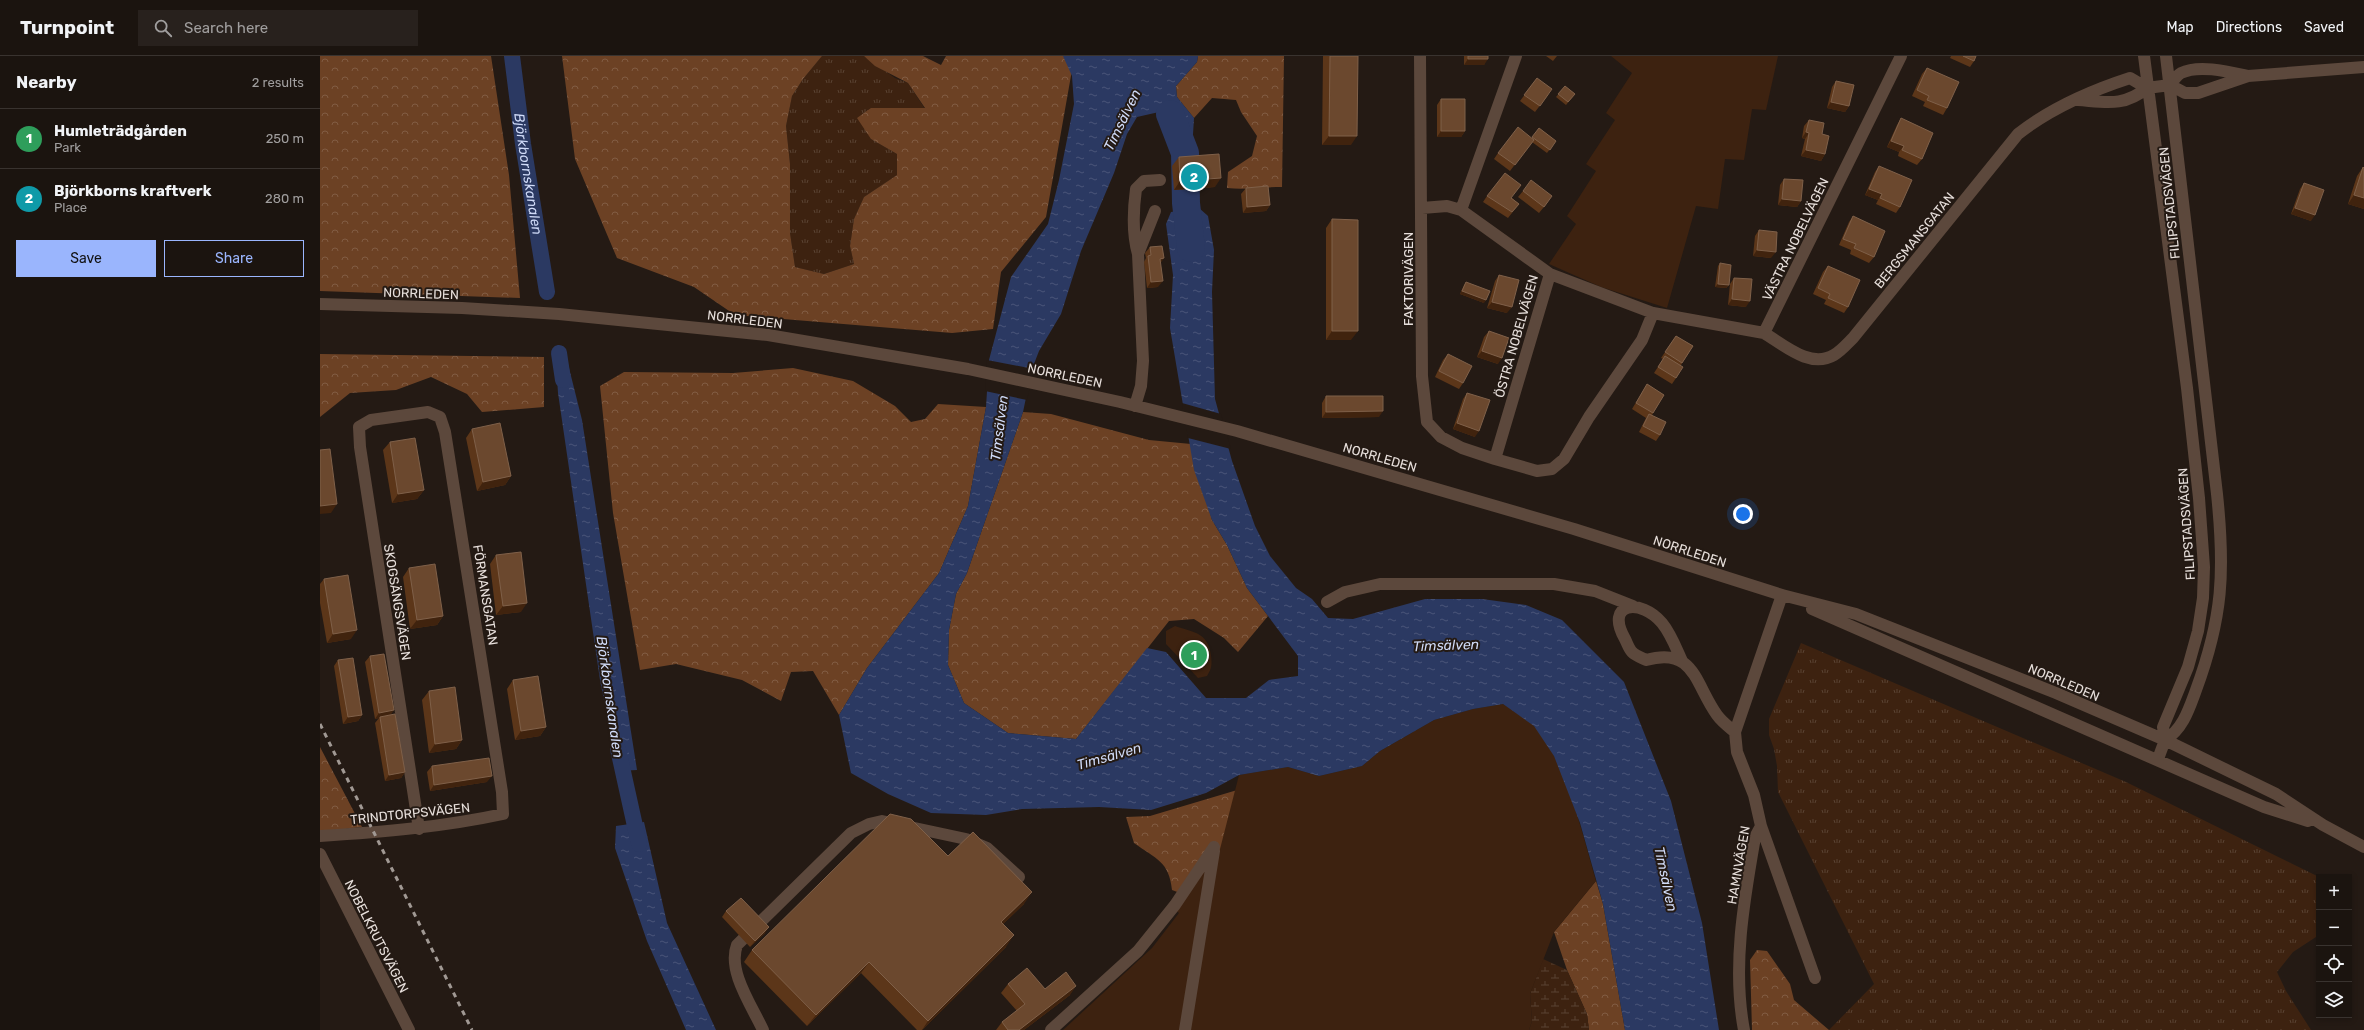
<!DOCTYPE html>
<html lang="en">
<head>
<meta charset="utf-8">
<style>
	:root { --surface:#1b140f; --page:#28211d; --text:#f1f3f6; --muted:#a09e9e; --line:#39332f; --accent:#9ab5fd }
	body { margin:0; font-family:Rubik,sans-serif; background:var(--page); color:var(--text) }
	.controls { position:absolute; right:12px; bottom:12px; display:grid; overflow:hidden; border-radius:0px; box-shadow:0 2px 6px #0003 }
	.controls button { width:36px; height:36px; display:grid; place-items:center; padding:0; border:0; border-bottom:1px solid var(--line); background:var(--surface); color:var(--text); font:20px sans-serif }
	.you { position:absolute; left:1423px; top:458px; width:14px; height:14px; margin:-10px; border:3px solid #fff; border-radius:50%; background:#1a73e8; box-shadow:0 0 0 6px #1a73e833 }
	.badge { display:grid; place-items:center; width:26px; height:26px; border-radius:50%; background:var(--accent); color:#fff; font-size:13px; font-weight:700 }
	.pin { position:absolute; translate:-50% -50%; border:2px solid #fff; box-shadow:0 1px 4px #0006 }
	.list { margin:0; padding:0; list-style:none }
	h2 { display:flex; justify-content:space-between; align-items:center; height:52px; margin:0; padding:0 16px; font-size:17px }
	h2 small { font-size:13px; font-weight:400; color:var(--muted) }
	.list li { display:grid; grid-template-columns:26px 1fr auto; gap:12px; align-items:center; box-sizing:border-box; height:60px; padding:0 16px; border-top:1px solid var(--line) }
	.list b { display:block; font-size:15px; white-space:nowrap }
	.list p { margin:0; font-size:13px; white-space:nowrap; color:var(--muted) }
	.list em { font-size:13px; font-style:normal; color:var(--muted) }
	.actions { display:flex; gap:8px; padding:12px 16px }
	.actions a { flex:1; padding:9px 0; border:1px solid var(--accent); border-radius:0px; text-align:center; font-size:14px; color:var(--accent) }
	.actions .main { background:var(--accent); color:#111 }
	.icon { flex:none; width:22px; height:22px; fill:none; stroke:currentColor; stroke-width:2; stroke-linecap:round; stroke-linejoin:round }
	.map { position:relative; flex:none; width:2044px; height:974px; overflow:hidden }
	header { display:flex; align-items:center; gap:24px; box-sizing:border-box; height:56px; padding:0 20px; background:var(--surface); border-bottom:1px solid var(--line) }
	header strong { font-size:19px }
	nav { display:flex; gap:22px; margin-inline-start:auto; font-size:14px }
	.search { width:280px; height:36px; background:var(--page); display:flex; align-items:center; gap:10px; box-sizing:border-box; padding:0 14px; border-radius:0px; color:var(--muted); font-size:15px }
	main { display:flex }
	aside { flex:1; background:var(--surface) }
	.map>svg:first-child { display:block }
	.grass { fill:url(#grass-tufts) }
	.forest { fill:url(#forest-crowns) }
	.wetland { fill:url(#wetland-marsh) }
	.green { fill:#3d2210 }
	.water { fill:url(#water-ripples) }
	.pier { fill:#241a14 }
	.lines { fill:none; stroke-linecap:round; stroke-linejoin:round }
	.canal { stroke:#2b3962; stroke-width:16 }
	.river { stroke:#2b3962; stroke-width:28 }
	.minor { stroke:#5c483c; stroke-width:12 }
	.rail { stroke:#a19994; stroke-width:3; stroke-dasharray:5 5; stroke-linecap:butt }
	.wall { fill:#5c3619 }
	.shaded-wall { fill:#40230e }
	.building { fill:#6b482e; stroke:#7f6049 }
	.labels { text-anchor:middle; stroke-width:4; stroke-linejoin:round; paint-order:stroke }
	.street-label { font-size:13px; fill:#e7dfdb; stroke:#241a14 }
	.water-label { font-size:14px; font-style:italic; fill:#d0dbf8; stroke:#241a14 }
</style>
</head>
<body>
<header>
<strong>Turnpoint</strong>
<div class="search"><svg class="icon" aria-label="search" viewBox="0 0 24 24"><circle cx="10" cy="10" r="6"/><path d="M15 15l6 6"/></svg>Search here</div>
<nav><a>Map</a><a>Directions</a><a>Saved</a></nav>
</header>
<main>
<aside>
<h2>Nearby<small>2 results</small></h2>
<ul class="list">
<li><span class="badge" style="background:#2e9e5b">1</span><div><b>Humleträdgården</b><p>Park</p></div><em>250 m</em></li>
<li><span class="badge" style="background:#0f9aa8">2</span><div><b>Björkborns kraftverk</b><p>Place</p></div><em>280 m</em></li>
</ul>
<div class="actions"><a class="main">Save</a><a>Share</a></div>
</aside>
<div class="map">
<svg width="2044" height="974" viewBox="0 0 2044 974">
	<defs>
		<pattern id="grass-tufts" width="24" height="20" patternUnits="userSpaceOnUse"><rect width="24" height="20" fill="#3d2210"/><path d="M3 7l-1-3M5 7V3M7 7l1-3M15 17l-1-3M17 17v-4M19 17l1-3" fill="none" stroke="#594232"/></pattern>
		<pattern id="forest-crowns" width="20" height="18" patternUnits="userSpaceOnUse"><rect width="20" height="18" fill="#6c4124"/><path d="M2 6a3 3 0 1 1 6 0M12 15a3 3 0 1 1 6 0" fill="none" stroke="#815c43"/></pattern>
		<pattern id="wetland-marsh" width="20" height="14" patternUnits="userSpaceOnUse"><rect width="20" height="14" fill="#3d2210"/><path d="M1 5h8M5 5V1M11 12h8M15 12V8" fill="none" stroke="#594232"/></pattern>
		<pattern id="water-ripples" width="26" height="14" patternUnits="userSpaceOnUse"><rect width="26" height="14" fill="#2b3962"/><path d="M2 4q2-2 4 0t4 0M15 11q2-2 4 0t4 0" fill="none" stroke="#4a5578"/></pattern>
	</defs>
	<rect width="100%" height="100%" fill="#241a14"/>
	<path class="grass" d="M502 0H544L575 22 588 27 605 53 551 52V83L577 98V119L544 141 534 163 530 190 534 208 504 218 475 211 470 177V108L466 70 472 40 483 23Z
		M1481 587 1806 726 1999 821V879L1973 896 1957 916 1966 935 1991 974H1509L1554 928 1458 736 1457 710 1454 693 1449 679V663Z"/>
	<path class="forest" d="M0 0H171L189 119 200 242 0 235Z
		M242 0H502L483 23 472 40 466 70 470 108V177L475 211 504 218 534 208 530 190 534 163 544 141 577 119V98L551 83 537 62 551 52H605L588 27 555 10 544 0H603L621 9 626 0H748L752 14 726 161 681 216 673 273 632 277 415 259 374 231 297 202 255 103Z
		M878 0H964L962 131C944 131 926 134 907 132L908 116 932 100 937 80 921 56 916 44 892 42 874 62 857 41 856 30 877 6Z
		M0 298 224 301V351L162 356 147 338 111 321 76 334 30 337 0 361Z
		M473 312 533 325 575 350 591 366 605 363 618 348 666 351 648 450 619 517 547 612 519 659 493 615 471 616 461 645 422 624 356 608 320 614 293 457 280 330 304 316 413 317Z
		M703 356 731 358 829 384 871 388 892 464 907 489 927 532 948 560 918 596 904 582 874 563 849 565 756 683 688 677 644 647 628 609 629 574 636 538 647 517Z
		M0 691 42 771 0 776Z
		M924 732 932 758 876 843 852 834C849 805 836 803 814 787L806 761 830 760Z
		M1276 825 1283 848 1305 974H1269L1267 958 1247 914 1234 876Z
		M1437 894 1447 895 1470 928 1474 944 1509 974H1432L1430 904Z"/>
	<path class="wetland" d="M1223 903 1247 914 1267 958 1269 974H1209L1212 965 1210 938Z"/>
	<path class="green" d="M1291 0H1458L1446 54 1432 53 1424 104 1405 103 1398 153 1376 150 1347 252 1281 231 1229 208 1256 168 1247 160 1276 115 1266 108 1295 64 1286 57 1312 17Z
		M855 570C875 577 887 576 891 599 892 609 892 612 887 620L878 622 846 588V575Z
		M1183 648C1193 655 1204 661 1213 669 1243 696 1265 786 1276 825L1234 876 1210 938 1212 965 1209 974H743L832 892 859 857 854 853 899 797 919 719 968 711 999 720 1042 710 1060 695 1114 664 1153 653Z"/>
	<path class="water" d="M743 0H878L877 6 856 30 857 41 874 62 872 94H859L851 76 844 77 839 56 817 61 807 78 794 117 761 195 741 258 719 295 712 313 703 356 647 517 636 538 629 574 628 609 644 647 688 677 756 683 827 592 846 596 886 642H926L949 624 978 620V600L927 532 907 489 892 464 874 414 850 272 853 219 846 168 851 156 879 152 888 160 894 194 892 236 895 343 912 405 935 470 950 500 976 532 992 543 1008 562 1033 563 1105 543H1162L1206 549 1242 564 1304 626 1351 745 1382 867 1399 974H1305L1283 848 1260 767 1234 700 1214 670 1183 648 1153 653 1114 664 1060 695 1042 710 999 720 968 711 919 719 886 737 831 754 779 751 702 753 666 759 611 757 568 738 531 717 519 659 547 612 619 517 648 450 666 351 669 304 691 221 728 168 739 124 754 48 752 20Z
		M240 303 248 308 262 364 317 714 298 715 280 624 238 337 236 305Z
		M324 766 347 867 396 974H366L327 885 295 792 296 770Z"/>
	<path class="pier" d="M667 304 714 313 707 344 665 335Z
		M862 347 901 358 911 393 868 382Z"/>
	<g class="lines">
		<g class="canal">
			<path id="s1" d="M192 0 203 88 227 236"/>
			<path d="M239 297 243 324"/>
			<path d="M298 693 319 788"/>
		</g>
		<path class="river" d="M850 58 865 97 866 147 871 192"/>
		<path class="minor" d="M1100 0 1102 320 1107 366 1121 381 1142 392 1175 403 1217 415 1232 413 1244 403 1269 361 1322 284 1333 257
			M1824 0 1867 332 1879 442 1884 511 1883 542 1878 575 1868 611 1843 671 1845 684 1838 703
			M1850 29 1865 37H1878L1928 20 2044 11
			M1850 29C1853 25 1857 19 1861 17 1879 8 1910 16 1928 20
			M1827 32 1850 29
			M1758 44C1786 46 1804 51 1827 32
			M1102 152 1127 150 1141 154
			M818 198C812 177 813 155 816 133L824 125 840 124
			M1230 218 1333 257 1444 277 1581 0
			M0 248 142 252 239 258 448 279 648 313 800 346 917 375 1254 473 1462 539 1536 558 1736 637 1845 684 1956 738 2003 769 2044 791
			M1444 277C1464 289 1490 313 1514 299 1521 295 1527 288 1533 282L1698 78C1731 52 1770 35 1810 22L1827 32
			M815 350 821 330 823 305 818 198 835 155
			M1175 403 1230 218 1141 154 1196 0
			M1007 546 1025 536 1060 528H1234L1275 535 1313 550
			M1492 553 1944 751 1988 765
			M1362 605C1356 592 1351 578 1342 567 1321 542 1284 546 1305 583 1307 587 1309 593 1312 596 1316 600 1322 602 1326 604 1375 590 1375 629 1397 659 1402 666 1409 671 1415 676
			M1845 684C1863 673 1869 653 1876 634 1903 561 1905 515 1897 438L1846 0
			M1441 770 1495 922
			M0 780C62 776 123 771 183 758L182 736 125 376 120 361 108 356 51 364 39 371 40 391 99 773
			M0 798 89 974
			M443 974C432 950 407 915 417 889L531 777 549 768 562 765 646 783 667 792 699 821
			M731 974 818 895 855 849 894 791
			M865 974 894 795
			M1424 974C1412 911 1424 844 1435 781L1441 770 1434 739 1417 696 1415 676 1462 539"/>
		<path class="rail" d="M0 668 152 974"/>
	</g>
	<path class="wall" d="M1003 0H1038L1031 89H1002Z
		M1144 0H1168L1164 9H1144Z
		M1226 0H1237L1233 5Z
		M1631 0H1656L1654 5 1650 11 1630 2Z
		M1607 12 1627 52 1623 59 1603 50 1605 46 1592 40 1602 18Z
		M1217 22 1228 39 1215 56 1200 45Z
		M1516 25 1529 50 1525 56 1507 52 1512 31Z
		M1245 30 1255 38 1246 49 1236 41Z
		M1121 43 1145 75 1141 81H1117V49Z
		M1581 62 1602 103 1597 109 1578 100 1579 96 1567 91 1577 69Z
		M1489 64 1505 98 1501 105 1481 100 1485 83 1482 82 1484 70Z
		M1219 72 1236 85 1227 97 1212 86 1190 115 1174 103 1178 97 1212 82Z
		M859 101 895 131 854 134 852 110Z
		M1559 110 1580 151 1576 157 1556 148 1558 144 1545 139 1555 116Z
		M2043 111 2044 153 2028 148 2037 120Z
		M1464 123 1481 145 1477 151 1458 149 1460 129Z
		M1984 127 1991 165 1971 158 1980 133Z
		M926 132 950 149 946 155 923 157 921 138Z
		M1203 135 1228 146 1219 157 1198 141Z
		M1167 140 1192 142 1199 148 1188 162 1163 146Z
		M1533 160 1554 201 1549 207 1530 198 1531 194 1519 189 1529 166Z
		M1012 163 1031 284H1006V172Z
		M1439 174 1451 202 1433 200 1435 180Z
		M830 191 844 202 840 207 838 231 827 232 824 206 826 202 825 197Z
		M1400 207 1409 229 1406 232 1395 231 1398 210Z
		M1508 210 1528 251 1524 257 1504 248 1506 244 1493 238 1503 216Z
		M1179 219 1187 257 1167 252 1175 225Z
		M1414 222 1426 251 1408 249 1410 228Z
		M1146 226 1164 247 1140 238 1144 229Z
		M1169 275 1178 308 1157 301 1164 281Z
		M1356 280 1373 290 1361 309 1356 322 1352 328 1334 317 1343 303 1341 302Z
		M1128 298 1143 327 1139 333 1115 321 1123 304Z
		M1327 328 1344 339 1332 359 1340 379 1336 385 1319 376 1326 362 1312 353Z
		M1147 337 1155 381 1133 373 1143 343Z
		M1006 340 1059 361 1002 362V347Z
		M152 373 191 420 185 429 157 435 146 382Z
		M70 386 104 434 97 443 72 447 63 394Z
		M176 499 201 556 176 559 170 508Z
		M89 512 123 560 117 569 90 573 83 521Z
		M4 523 31 583 7 587 0 547V528Z
		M50 600 70 659 85 716 81 722 65 725 55 667 59 662 55 663 45 606Z
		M18 604 42 659 38 665 23 668 14 610Z
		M193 624 226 671 220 680 195 684 187 633Z
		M109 635 142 684 136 693 109 697 102 644Z
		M112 710 167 726 110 735 107 716Z
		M628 800 704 848 683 868 686 891 602 974H597L541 917 487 970 424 906 432 894Z
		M406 855 445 877 430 891 402 861Z
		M688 928 725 933 750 939 704 974H676L682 966 697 955 681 937Z"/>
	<path class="shaded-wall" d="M1148 3H1168L1164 9H1144Z
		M1511 46 1529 50 1525 56 1507 52Z
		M1121 75H1145L1141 81H1117Z
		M1486 76 1489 77 1485 83 1482 82Z
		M1009 80H1037L1031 89H1002Z
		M1571 85 1584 90 1579 96 1567 91Z
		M1486 94 1505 98 1501 105 1481 100Z
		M901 122 895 131 854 134 860 125Z
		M1549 133 1562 138 1558 144 1545 139Z
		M2034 139 2044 142V153L2028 148Z
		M1462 143 1481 145 1477 151 1458 149Z
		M950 149 946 155 923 157 927 151Z
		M1975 152 1995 159 1991 165 1971 158Z
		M1437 194 1456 196 1451 202 1433 200Z
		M844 202 840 208V203Z
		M843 225 838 231 827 232 831 226Z
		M1398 228 1409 229 1406 232 1395 231Z
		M1142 235 1166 244 1164 247 1140 238Z
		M1412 243 1430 245 1426 251 1408 249Z
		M1172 246 1192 251 1187 257 1167 252Z
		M1012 275H1038L1031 284H1006Z
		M1162 295 1182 302 1178 308 1157 301Z
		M1063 355 1059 361 1002 362 1006 356Z
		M1137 367 1159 375 1155 381 1133 373Z
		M191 420 185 429 157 435 163 426Z
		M104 434 97 443 72 447 78 438Z
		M17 448 11 457 0 458V450Z
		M207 547 201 556 176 559 183 550Z
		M123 560 117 569 90 573 97 564Z
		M37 574 31 583 7 587 13 578Z
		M74 654 70 660 60 661 59 662 55 663 59 657Z
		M42 659 38 665 23 668 28 661Z
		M226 671 220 680 195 684 201 675Z
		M142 684 136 693 109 697 115 688Z
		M85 716 81 722 65 725 69 719Z
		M172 720 167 726 110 735 114 729Z
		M712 836 704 848 673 878 681 866Z
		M449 871 445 877 430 891 435 885Z
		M694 879 686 891 602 974 608 965Z
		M549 906 541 917 487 970 496 959Z
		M756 930 750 939 704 974H699Z"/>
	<path class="building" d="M1010 0H1038L1037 80H1009Z
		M1148 0H1168V3H1148Z
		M1643 0H1656L1654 5Z
		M1607 12 1639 26 1627 52 1607 44 1609 40 1597 34Z
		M1217 22 1232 33 1220 50 1204 39Z
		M1516 25 1534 29 1529 50 1511 46Z
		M1245 30 1255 38 1248 46 1238 38Z
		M1121 43H1145V75H1121Z
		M1581 62 1613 77 1602 103 1582 94 1584 90 1571 85Z
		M1489 64 1504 67 1502 78 1509 80 1505 98 1486 94 1489 77 1486 76Z
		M1198 71 1214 84 1195 109 1178 97Z
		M1219 72 1236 85 1230 94 1212 81Z
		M899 98 901 122 860 125 859 101Z
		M1559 110 1592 124 1580 151 1560 142 1562 138 1549 133Z
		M2043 111 2044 112V142L2034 139Z
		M1185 117 1201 129 1191 142 1199 148 1192 156 1167 140Z
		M1464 123 1483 124 1481 145 1462 143Z
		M1211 124 1232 140 1224 151 1203 135Z
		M1984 127 2004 134 1995 159 1975 152Z
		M948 130 950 149 927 151 926 132Z
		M1533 160 1565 175 1554 201 1534 192 1536 188 1523 183Z
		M1012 163 1038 164V275H1012Z
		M1439 174 1457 176 1456 196 1437 194Z
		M842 190 844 202 840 203 843 225 831 226 828 200 831 199 830 191Z
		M1400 207 1411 209 1409 229 1398 228Z
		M1508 210 1540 224 1528 251 1508 242 1510 238 1498 232Z
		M1179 219 1199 224 1192 251 1172 246Z
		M1414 222 1432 223 1430 245 1412 243Z
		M1146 226 1170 235 1166 244 1142 235Z
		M1169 275 1189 282 1182 302 1162 295Z
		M1356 280 1373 290 1362 307 1345 296Z
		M1128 298 1152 310 1143 327 1119 315Z
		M1345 300 1363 311 1356 322 1338 311Z
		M1327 328 1344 339 1333 357 1316 347Z
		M1147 337 1170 344 1159 375 1137 367Z
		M1006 340H1063V355L1006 356Z
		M1329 358 1346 366 1340 379 1323 370Z
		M180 367 191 420 163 426 152 373Z
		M95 382 104 434 78 438 70 386Z
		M10 393 17 448 0 450V394Z
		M201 496 207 547 183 550 176 499Z
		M115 508 123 560 97 564 89 512Z
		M28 519 37 574 13 578 4 523Z
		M64 598 74 654 59 657 50 600Z
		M33 602 42 659 28 661 18 604Z
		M218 620 226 671 201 675 193 624Z
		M135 631 142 684 115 688 109 635Z
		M75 658 85 716 69 719 60 661Z
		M169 702 172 720 114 729 112 710Z
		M570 758 591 763 628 800 653 776 712 836 681 866 694 879 608 965 549 906 496 959 432 894Z
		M421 842 449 871 435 885 406 855Z
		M707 912 725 933 746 916 756 930 699 974H688L682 966 705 948 688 928Z"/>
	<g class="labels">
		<g class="street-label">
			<text transform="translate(1849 147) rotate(-96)" y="5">FILIPSTADSVÄGEN</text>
			<text transform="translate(1475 183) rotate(-64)" y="5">VÄSTRA NOBELVÄGEN</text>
			<text transform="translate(1594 184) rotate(-51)" y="5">BERGSMANSGATAN</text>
			<text transform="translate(1088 223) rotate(-90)" y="5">FAKTORIVÄGEN</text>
			<text transform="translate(101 237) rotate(2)" y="5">NORRLEDEN</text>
			<text transform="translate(425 263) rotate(7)" y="5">NORRLEDEN</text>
			<text transform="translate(1196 280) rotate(-74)" y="5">ÖSTRA NOBELVÄGEN</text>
			<text transform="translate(745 319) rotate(12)" y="5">NORRLEDEN</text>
			<text transform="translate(1060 401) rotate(16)" y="5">NORRLEDEN</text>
			<text transform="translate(1866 468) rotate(-94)" y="5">FILIPSTADSVÄGEN</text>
			<text transform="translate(1370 495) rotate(18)" y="5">NORRLEDEN</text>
			<text transform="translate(166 539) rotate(81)" y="5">FÖRMANSGATAN</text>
			<text transform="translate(78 546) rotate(81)" y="5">SKOGSÄNGSVÄGEN</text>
			<text transform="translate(1744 626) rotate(23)" y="5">NORRLEDEN</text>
			<text transform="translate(90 757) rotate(-6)" y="5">TRINDTORPSVÄGEN</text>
			<text transform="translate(1418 809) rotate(-80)" y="5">HAMNVÄGEN</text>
			<text transform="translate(57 880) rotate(63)" y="5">NOBELKRUTSVÄGEN</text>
		</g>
		<g class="water-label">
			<text transform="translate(802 64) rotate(-64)" y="5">Timsälven</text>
			<text dy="5" stroke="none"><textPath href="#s1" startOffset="119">Björkbornskanalen</textPath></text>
			<text transform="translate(679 372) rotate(-83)" y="5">Timsälven</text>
			<text transform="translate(1126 589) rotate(-2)" y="5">Timsälven</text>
			<text transform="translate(290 641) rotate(82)" y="5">Björkbornskanalen</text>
			<text transform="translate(789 700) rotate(-16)" y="5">Timsälven</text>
			<text transform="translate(1346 823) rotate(78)" y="5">Timsälven</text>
		</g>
	</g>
</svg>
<div class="controls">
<button>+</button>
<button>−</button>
<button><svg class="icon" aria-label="locate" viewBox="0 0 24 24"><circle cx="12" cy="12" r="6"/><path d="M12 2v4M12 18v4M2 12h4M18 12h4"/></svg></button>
<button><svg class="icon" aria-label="layers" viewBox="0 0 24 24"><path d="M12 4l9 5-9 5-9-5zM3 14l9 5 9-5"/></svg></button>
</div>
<div class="you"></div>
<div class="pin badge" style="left:874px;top:599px;background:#2e9e5b">1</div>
<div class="pin badge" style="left:874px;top:121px;background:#0f9aa8">2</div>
</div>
</main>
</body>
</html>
